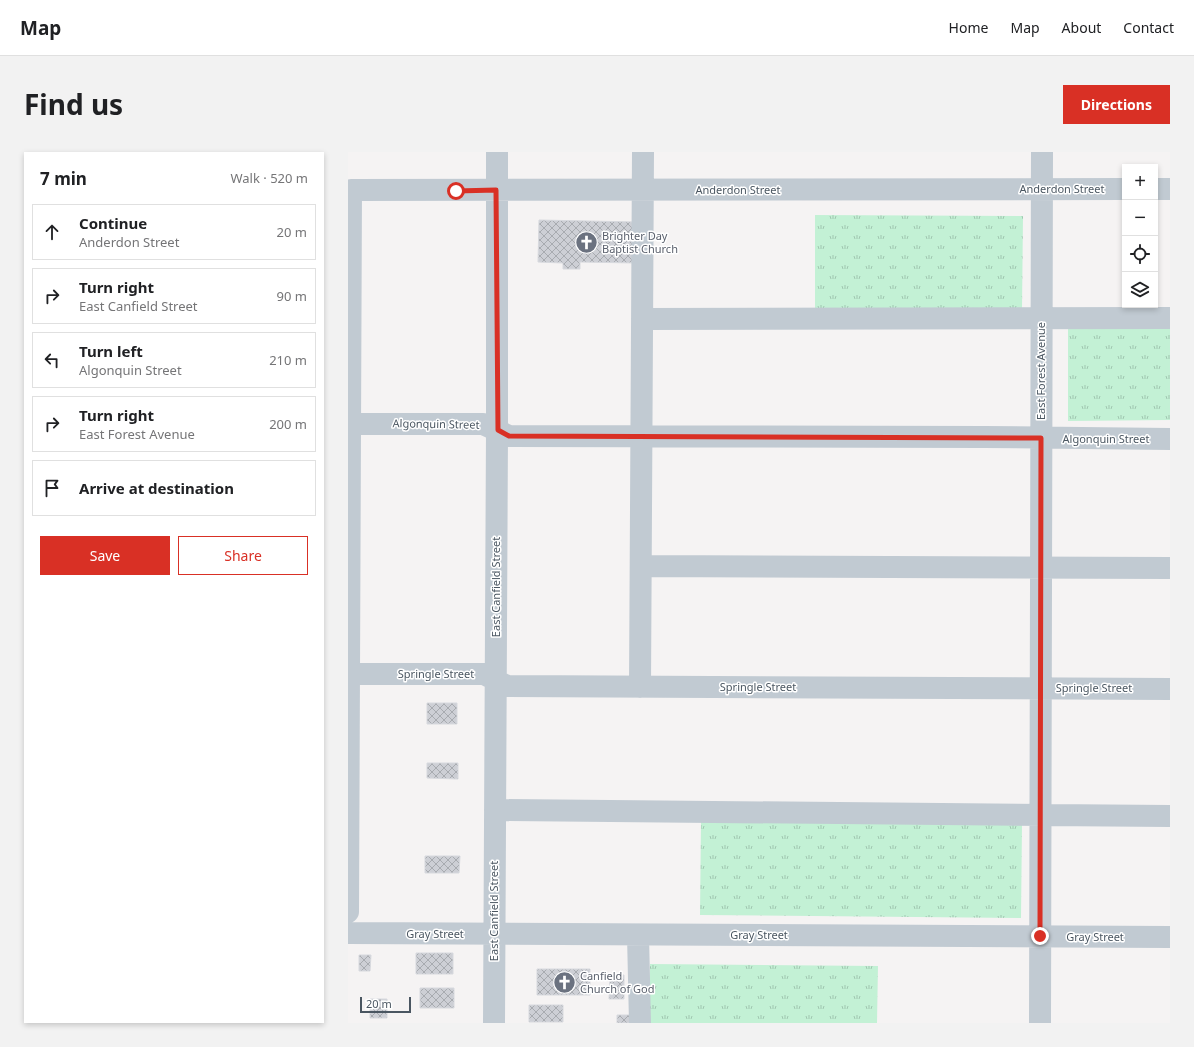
<!DOCTYPE html>
<html lang="en">
<head>
<meta charset="utf-8">
<style>
	:root { --surface:#fff; --page:#f2f2f2; --text:#202124; --muted:#757577; --line:#e0e0e0; --accent:#d93025 }
	body { margin:0; font-family:"Noto Sans",sans-serif; background:var(--page); color:var(--text) }
	.controls { position:absolute; right:12px; top:12px; display:grid; overflow:hidden; border-radius:0px; box-shadow:0 2px 6px #0003 }
	.controls button { width:36px; height:36px; display:grid; place-items:center; padding:0; border:0; border-bottom:1px solid var(--line); background:var(--surface); color:var(--text); font:20px sans-serif }
	.scale { position:absolute; left:12px; bottom:10px; width:51px; box-sizing:border-box; padding-left:4px; border:2px solid #4a5661; border-top:0; font-size:11px; line-height:14px; white-space:nowrap; color:#4a5661; -webkit-text-stroke:3px #fff; paint-order:stroke }
	.stop { position:absolute; width:12px; height:12px; margin:-9px; border:3px solid #d93025; border-radius:50%; background:#fff }
	.stop.end { background:#d93025; border-color:#fff; box-shadow:0 1px 4px #0008 }
	.list { margin:0; padding:0; list-style:none }
	h2 { display:flex; justify-content:space-between; align-items:center; height:52px; margin:0; padding:0 16px; font-size:17px }
	h2 small { font-size:13px; font-weight:400; color:var(--muted) }
	.list li { display:grid; grid-template-columns:26px 1fr auto; gap:12px; align-items:center; box-sizing:border-box; height:56px; margin:0 8px 8px; padding:0 8px; border:1px solid var(--line); border-radius:0px }
	.list b { display:block; font-size:15px; white-space:nowrap }
	.list p { margin:0; font-size:13px; white-space:nowrap; color:var(--muted) }
	.list em { font-size:13px; font-style:normal; color:var(--muted) }
	.actions { display:flex; gap:8px; padding:12px 16px }
	.actions a { flex:1; padding:9px 0; border:1px solid var(--accent); border-radius:0px; text-align:center; font-size:14px; color:var(--accent) }
	.actions .main { background:var(--accent); color:#fff }
	.icon { flex:none; width:22px; height:22px; fill:none; stroke:currentColor; stroke-width:2; stroke-linecap:round; stroke-linejoin:round }
	.map { position:relative; flex:none; width:822px; height:871px; overflow:hidden; border-radius:0px }
	header { display:flex; align-items:center; gap:24px; box-sizing:border-box; height:56px; padding:0 20px; background:var(--surface); border-bottom:1px solid var(--line) }
	header strong { font-size:19px }
	nav { display:flex; gap:22px; margin-inline-start:auto; font-size:14px }
	.intro { display:flex; align-items:center; justify-content:space-between; box-sizing:border-box; height:96px; padding:0 24px }
	h1 { margin:0; font-size:28px }
	.button { padding:10px 18px; border-radius:0px; background:var(--accent); color:#fff; font-size:14px; font-weight:700 }
	main { display:flex; gap:24px; padding:0 24px }
	aside { flex:1; background:var(--surface); border-radius:0px; box-shadow:0 2px 6px #0003 }
	.map>svg:first-child { display:block }
	.grass { fill:url(#grass-tufts) }
	.building { fill:url(#building-cross-hatch); stroke:#d7d9de }
	.lines { fill:none; stroke-linecap:round; stroke-linejoin:round }
	.minor { stroke:#c1cad2; stroke-width:22 }
	.route { stroke:#d93025; stroke-width:5 }
	.labels { text-anchor:middle; stroke-width:3; stroke-linejoin:round; paint-order:stroke }
	.street-label { font-size:11px; fill:#4a5661; stroke:#fff }
	.worship-label { font-size:11px; fill:#5b616d; stroke:#fff; text-anchor:start }
</style>
</head>
<body>
<header>
<strong>Map</strong>
<nav><a>Home</a><a>Map</a><a>About</a><a>Contact</a></nav>
</header>
<div class="intro"><h1>Find us</h1><a class="button">Directions</a></div>
<main>
<aside>
<h2>7 min<small>Walk · 520 m</small></h2>
<ul class="list">
<li><svg class="icon" aria-label="ahead" viewBox="0 0 24 24"><path d="M12 20V5M6 11l6-6 6 6"/></svg><div><b>Continue</b><p>Anderdon Street</p></div><em>20 m</em></li>
<li><svg class="icon" aria-label="right" viewBox="0 0 24 24"><path d="M7 20v-9h11M14 6l5 5-5 5"/></svg><div><b>Turn right</b><p>East Canfield Street</p></div><em>90 m</em></li>
<li><svg class="icon" aria-label="left" viewBox="0 0 24 24"><path d="M17 20v-9H6M10 6l-5 5 5 5"/></svg><div><b>Turn left</b><p>Algonquin Street</p></div><em>210 m</em></li>
<li><svg class="icon" aria-label="right" viewBox="0 0 24 24"><path d="M7 20v-9h11M14 6l5 5-5 5"/></svg><div><b>Turn right</b><p>East Forest Avenue</p></div><em>200 m</em></li>
<li><svg class="icon" aria-label="arrive" viewBox="0 0 24 24"><path d="M6 21V4h12l-3 4 3 4H6"/></svg><div><b>Arrive at destination</b></div></li>
</ul>
<div class="actions"><a class="main">Save</a><a>Share</a></div>
</aside>
<div class="map">
<svg width="822" height="871" viewBox="0 0 822 871">
	<defs>
		<pattern id="grass-tufts" width="24" height="20" patternUnits="userSpaceOnUse"><rect width="24" height="20" fill="#c3f1d5"/><path d="M3 7l-1-3M5 7V3M7 7l1-3M15 17l-1-3M17 17v-4M19 17l1-3" fill="none" stroke="#a0c6b0"/></pattern>
		<pattern id="building-cross-hatch" width="8" height="8" patternUnits="userSpaceOnUse"><rect width="8" height="8" fill="#cdcfd5"/><path d="M0 0l8 8M0 8l8-8" fill="none" stroke="#a8abb0"/></pattern>
	</defs>
	<rect width="100%" height="100%" fill="#f5f3f3"/>
	<path class="grass" d="M467 63 675 64 674 158 467 157Z
		M720 171H822V268L720 269Z
		M353 669 674 671 673 766 352 763Z
		M302 812 530 814 529 871H301Z"/>
	<path class="building" d="M191 68 288 70V111L232 110V117H215V111L190 110Z
		M79 551H109V572H79Z
		M79 611H110V627L79 626Z
		M77 704H112L111 721H77Z
		M68 801H105V822H68Z
		M11 803H23L22 819H11Z
		M189 817H242V843H189Z
		M262 823H276V847H261Z
		M72 836H106V856H72Z
		M22 847H39V866H22Z
		M181 853H215V870H181Z
		M269 863H283V871H269Z"/>
	<g class="lines">
		<path class="minor" d="M807 37H822
			M294 167 822 166
			M0 272H135L161 284 636 285 822 287
			M293 414 822 416
			M0 522H136L159 534 822 537
			M292 535 295 0
			M147 658 822 664
			M0 760 3 38 777 37
			M0 781 822 785
			M290 783 292 871
			M146 871 149 279V0
			M692 871 694 0"/>
	</g>
	<g class="lines">
		<path class="route" d="M108 39 148 38 150 278 161 284 693 286 692 784"/>
	</g>
	<defs>
		<symbol id="church-disc" viewBox="-11 -11 22 22"><circle r="9.5" fill="#6b7280" stroke="#fff"/><path d="M-1.2-6h2.4v3.5h3.3v2.4h-3.3V6h-2.4V-.1h-3.3v-2.4h3.3Z" fill="#fff"/></symbol>
	</defs>
	<g fill-rule="evenodd">
		<use href="#church-disc" x="226" y="78" width="25" height="25"/>
		<use href="#church-disc" x="204" y="818" width="25" height="25"/>
	</g>
	<g class="labels">
		<g class="street-label">
			<text x="714" y="41">Anderdon Street</text>
			<text x="390" y="42">Anderdon Street</text>
			<text transform="translate(693 219) rotate(-90)" y="4">East Forest Avenue</text>
			<text transform="translate(88 272) rotate(1)" y="4">Algonquin Street</text>
			<text x="758" y="291">Algonquin Street</text>
			<text transform="translate(148 435) rotate(-90)" y="4">East Canfield Street</text>
			<text x="88" y="526">Springle Street</text>
			<text x="410" y="539">Springle Street</text>
			<text x="746" y="540">Springle Street</text>
			<text transform="translate(146 759) rotate(-90)" y="4">East Canfield Street</text>
			<text x="87" y="786">Gray Street</text>
			<text x="411" y="787">Gray Street</text>
			<text x="747" y="789">Gray Street</text>
		</g>
		<g class="worship-label">
			<text x="254" y="88">Brighter Day<tspan x="254" dy="13">Baptist Church</tspan></text>
			<text x="232" y="828">Canfield<tspan x="232" dy="13">Church of God</tspan></text>
		</g>
	</g>
</svg>
<div class="controls">
<button>+</button>
<button>−</button>
<button><svg class="icon" aria-label="locate" viewBox="0 0 24 24"><circle cx="12" cy="12" r="6"/><path d="M12 2v4M12 18v4M2 12h4M18 12h4"/></svg></button>
<button><svg class="icon" aria-label="layers" viewBox="0 0 24 24"><path d="M12 4l9 5-9 5-9-5zM3 14l9 5 9-5"/></svg></button>
</div>
<div class="scale">20 m</div>
<div class="stop" style="left:108px;top:39px"></div>
<div class="stop end" style="left:692px;top:784px"></div>
</div>
</main>
</body>
</html>
